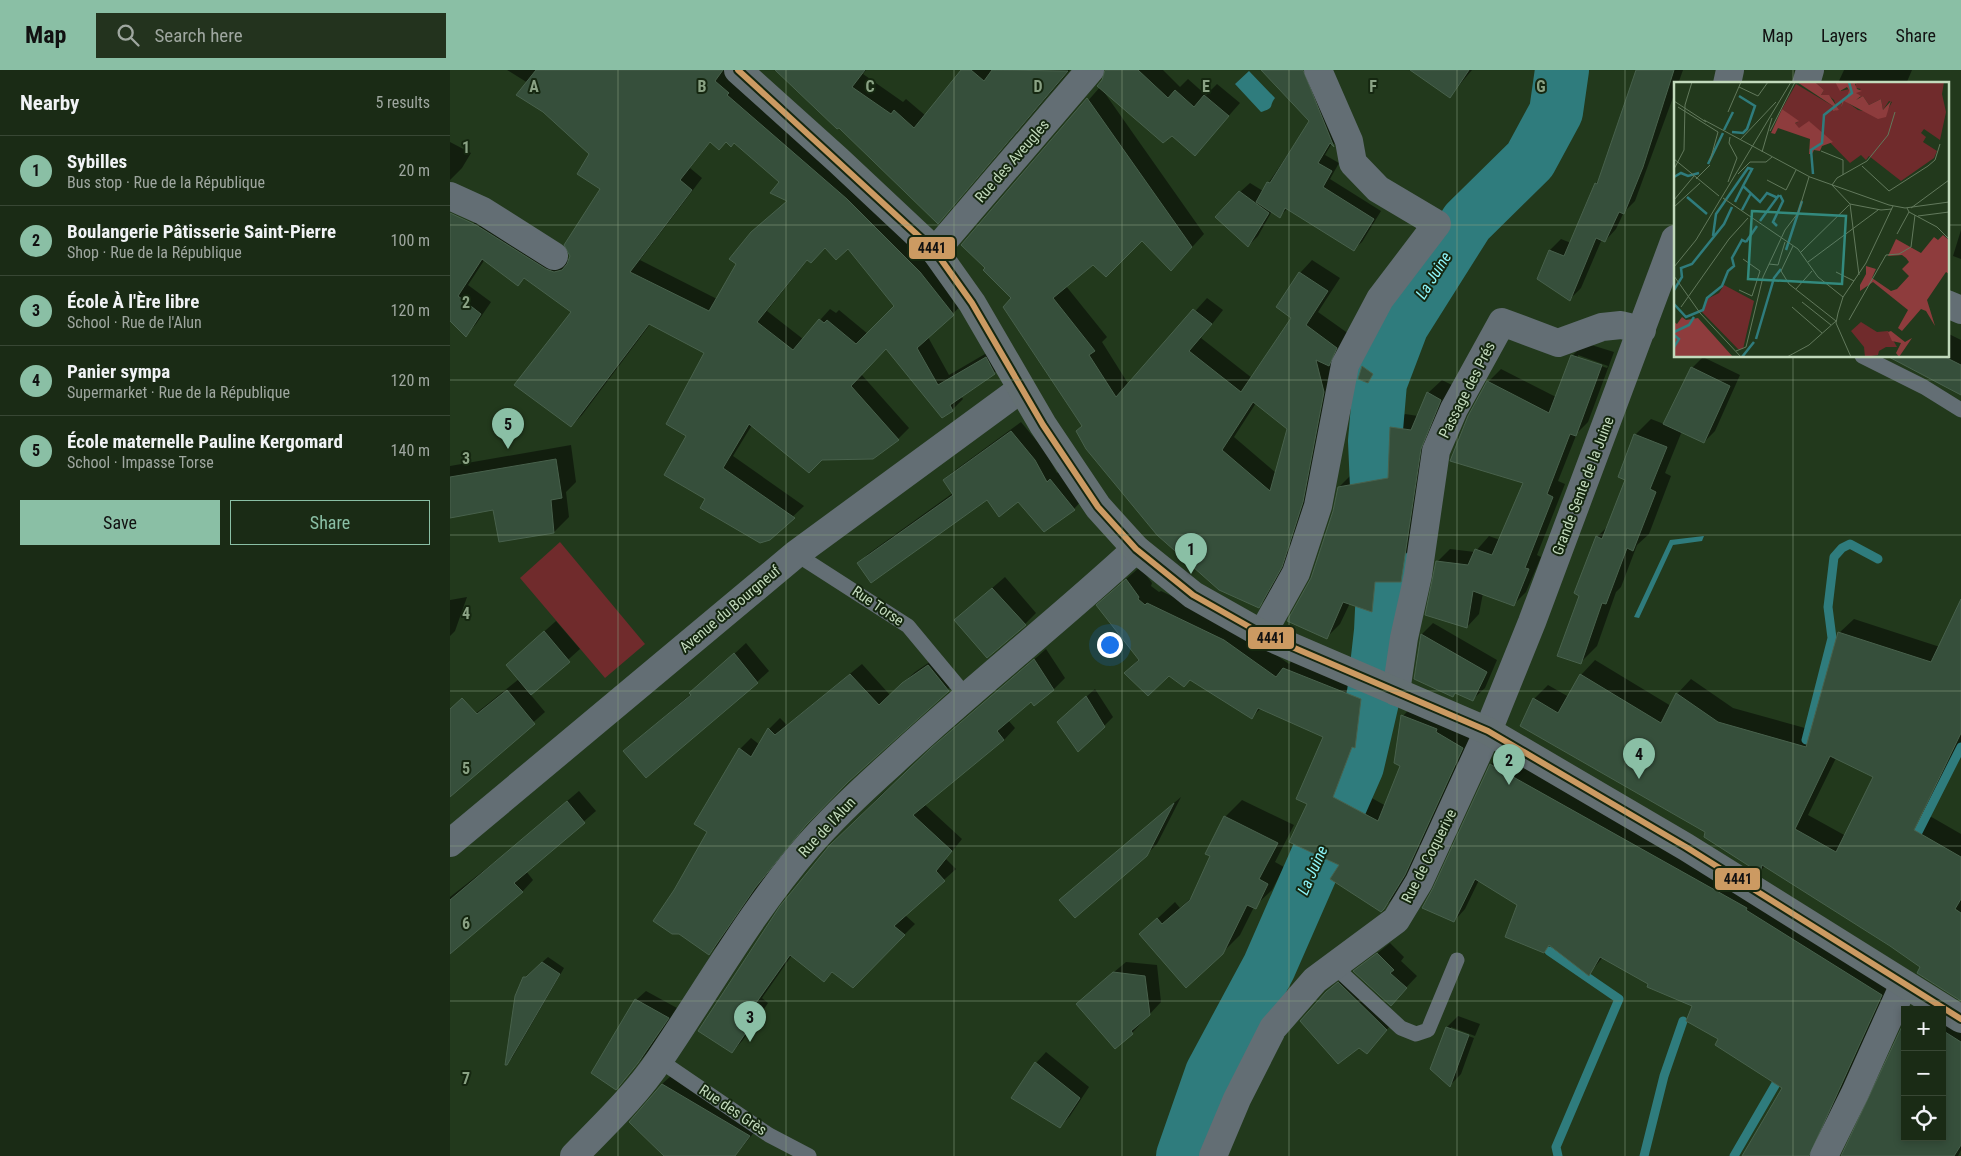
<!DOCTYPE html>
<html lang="en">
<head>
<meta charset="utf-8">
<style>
	:root { --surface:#1a2b15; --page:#23331e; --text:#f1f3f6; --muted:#9fa7a0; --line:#384734; --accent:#8abfa5 }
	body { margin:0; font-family:"Roboto Condensed",sans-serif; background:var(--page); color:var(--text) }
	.controls { position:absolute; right:15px; bottom:15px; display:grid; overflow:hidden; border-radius:0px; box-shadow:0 2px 8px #0003 }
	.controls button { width:45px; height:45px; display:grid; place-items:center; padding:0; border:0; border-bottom:1px solid var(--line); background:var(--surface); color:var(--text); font:25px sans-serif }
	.you { position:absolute; left:659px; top:574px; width:18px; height:18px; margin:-12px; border:4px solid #fff; border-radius:50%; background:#1a73e8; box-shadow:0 0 0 8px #1a73e833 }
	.badge { display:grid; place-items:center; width:32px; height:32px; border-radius:50%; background:var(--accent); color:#111; font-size:16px; font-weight:700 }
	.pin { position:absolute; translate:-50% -41px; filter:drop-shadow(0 1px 2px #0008) }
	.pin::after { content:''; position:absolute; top:26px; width:18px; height:15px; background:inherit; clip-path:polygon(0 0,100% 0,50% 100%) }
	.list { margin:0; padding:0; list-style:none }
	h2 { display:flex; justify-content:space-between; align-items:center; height:65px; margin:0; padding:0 20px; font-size:21px }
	h2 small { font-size:16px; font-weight:400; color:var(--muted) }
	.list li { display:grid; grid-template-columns:32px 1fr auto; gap:15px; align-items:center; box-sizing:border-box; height:70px; padding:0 20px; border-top:1px solid var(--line) }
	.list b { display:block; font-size:19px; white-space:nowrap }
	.list p { margin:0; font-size:16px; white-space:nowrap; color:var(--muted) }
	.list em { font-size:16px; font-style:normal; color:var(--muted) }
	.actions { display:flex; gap:10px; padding:15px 20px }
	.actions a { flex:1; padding:11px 0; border:1px solid var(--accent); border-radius:0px; text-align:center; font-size:18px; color:var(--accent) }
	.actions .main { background:var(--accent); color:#111 }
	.icon { flex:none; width:28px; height:28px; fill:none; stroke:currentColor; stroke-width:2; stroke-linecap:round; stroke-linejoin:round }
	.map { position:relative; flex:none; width:1511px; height:1086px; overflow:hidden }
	header { display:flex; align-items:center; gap:30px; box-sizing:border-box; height:70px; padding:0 25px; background:var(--accent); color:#111 }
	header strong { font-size:24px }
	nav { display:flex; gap:28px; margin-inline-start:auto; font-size:18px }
	.search { width:350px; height:45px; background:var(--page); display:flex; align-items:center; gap:12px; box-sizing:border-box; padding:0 18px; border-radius:0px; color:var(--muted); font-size:19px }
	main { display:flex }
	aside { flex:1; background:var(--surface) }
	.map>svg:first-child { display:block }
	.green { fill:#702b2c }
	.water { fill:#2f7c7d }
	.shadow { fill:#0007; fill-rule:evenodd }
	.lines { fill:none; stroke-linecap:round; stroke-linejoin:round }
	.stream { stroke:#2f7c7d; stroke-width:9 }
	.river { stroke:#2f7c7d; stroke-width:54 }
	.building { fill:#364f3b; stroke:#48614c; fill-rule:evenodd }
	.lane { stroke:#636e74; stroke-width:15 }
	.street { stroke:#636e74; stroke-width:28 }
	.secondary { stroke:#636f72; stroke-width:28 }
	.bus-1-casing { stroke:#152710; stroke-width:10 }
	.bus-1 { stroke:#cc9a62; stroke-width:6 }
	.grid { fill:none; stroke:#8aa284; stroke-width:1; stroke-opacity:0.55 }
	.labels { text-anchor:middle; stroke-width:4; stroke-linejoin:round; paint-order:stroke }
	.street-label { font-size:15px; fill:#c2dabc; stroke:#152710 }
	.water-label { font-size:16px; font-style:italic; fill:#8ef6fb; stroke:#152710 }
	.inset-river { fill:none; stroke:#2f7c7d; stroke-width:2.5 }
	.inset-road { fill:none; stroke:#62795c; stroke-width:1 }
	.view { fill:#338a7e; fill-opacity:0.15; stroke:#338a7e; stroke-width:2.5 }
	.inset-edge { fill:none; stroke:#c2dabc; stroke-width:2.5 }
	.grid-label { font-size:16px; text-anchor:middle; font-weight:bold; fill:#8aa284; stroke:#152710; stroke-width:4; stroke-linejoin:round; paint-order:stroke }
	.line-badge { stroke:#152710; stroke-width:2 }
	.pale-badge-label { font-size:14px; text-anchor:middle; font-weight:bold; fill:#111 }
</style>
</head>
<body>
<header>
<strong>Map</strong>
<div class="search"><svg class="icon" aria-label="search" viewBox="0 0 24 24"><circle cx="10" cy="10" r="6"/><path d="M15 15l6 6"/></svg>Search here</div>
<nav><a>Map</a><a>Layers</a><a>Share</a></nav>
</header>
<main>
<aside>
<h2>Nearby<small>5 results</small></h2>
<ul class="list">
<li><span class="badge">1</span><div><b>Sybilles</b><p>Bus stop · Rue de la République</p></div><em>20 m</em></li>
<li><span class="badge">2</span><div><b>Boulangerie Pâtisserie Saint-Pierre</b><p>Shop · Rue de la République</p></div><em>100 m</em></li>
<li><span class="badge">3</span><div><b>École À l'Ère libre</b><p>School · Rue de l'Alun</p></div><em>120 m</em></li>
<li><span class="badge">4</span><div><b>Panier sympa</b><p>Supermarket · Rue de la République</p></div><em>120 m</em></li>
<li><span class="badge">5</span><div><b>École maternelle Pauline Kergomard</b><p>School · Impasse Torse</p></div><em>140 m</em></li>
</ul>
<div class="actions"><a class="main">Save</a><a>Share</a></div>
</aside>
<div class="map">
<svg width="1511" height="1086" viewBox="0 0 1511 1086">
	<rect width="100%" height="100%" fill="#22391c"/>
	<path class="green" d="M110 472 195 574 155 608 70 508Z"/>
	<path class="water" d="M799 1 825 28C818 37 826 37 811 42L785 14Z
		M1254 466 1252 471 1223 475 1189 548 1184 547 1220 470Z"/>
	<path class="shadow" d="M57 0H273L408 118 481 191 514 233 478 267 499 305 547 277 555 292 544 303 511 326 513 329 502 340 436 277 411 304 459 358 448 369 302 355 283 386 354 436 319 469 257 428 237 366 256 283 201 253 132 345 121 356 123 242 75 208 68 214 35 189 18 215 41 232 26 254 16 265 0 249V163L23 154 34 143 115 191 120 190 151 118 140 83 78 13ZM261 71 284 72 331 112 338 130 267 229 190 190 252 108 240 98ZM375 177H398L446 236 418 264 389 240 386 243 380 239 353 269 317 241 358 189Z
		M326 0H416L413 4 453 32 456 29 476 46 514 0H620L500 140 389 56Z
		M656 0H713L730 17 738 9 756 25 767 14 790 33 745 84 722 65 654 22 754 164 734 186 692 170 644 193 616 216 657 267 652 272 679 315 757 228 773 240 751 268 802 308 843 247 850 203 862 190 890 208 868 242 899 264 891 282 882 291 886 308 844 483 821 524 808 537 633 355 563 228 537 198 512 175 650 17ZM806 333 839 358 826 403 784 367Z
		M818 0H864L891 67 884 74 882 73 875 85 889 93 880 109 931 141 912 172 904 179 838 138 830 146 822 141 808 166 798 176 790 122 800 113 813 121 861 50Z
		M962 0H1022L1000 26Z
		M1188 0H1233L1228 14H1225V22L1185 131 1174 142 1166 159 1155 171 1152 169 1131 218 1120 229 1100 180 1111 169 1121 173 1146 113 1151 108Z
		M1394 0H1462L1456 14H1390L1388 13Z
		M0 72 21 83 12 98 0 110Z
		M1511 160V189L1503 186Z
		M1497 263 1511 270V324L1438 286H1497Z
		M1135 273 1164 282 1138 352 1127 363 1108 411 1115 414 1087 485 1091 487 1076 522 1063 535 1033 523 1029 544 1017 557 987 492 1000 479 1025 482 1039 466 1050 470 1075 413 1038 312 1051 299 1106 327 1123 285ZM1128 285 1158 296 1157 298 1128 288Z
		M924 286 934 293 918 312 913 297Z
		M1253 287 1290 305 1265 361 1254 372 1232 361 1215 403 1221 406 1199 464 1187 475 1171 517 1166 522 1147 576 1131 592V525L1147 467 1159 455 1177 409 1185 365 1201 349 1214 354 1242 298Z
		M992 310 1004 316 964 497 950 510H937L935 527 921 541 900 533 890 554 876 568 862 508 884 441 889 417 902 404 940 397 941 358 955 344 968 346 978 323Z
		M571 352 595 381 607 403 610 400 633 429 624 439 537 428 409 493 418 484 503 423 494 410 504 401Z
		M121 375 126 412 116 422 119 447 104 462 44 439 0 447V396Z
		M690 497 702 513 701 516 709 522 711 521 787 557 839 594 847 586 924 616 918 664 912 670 895 713 936 736 952 695 946 692 953 646 966 632 1025 665 968 790 947 825 933 838 890 795 859 733 875 666 811 638 802 647 740 609 719 604 676 602 689 589 661 522Z
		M555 507 586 543 575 554 505 550Z
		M17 527 5 561 0 566V530Z
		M1511 536V676L1478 745 1511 764V929L1472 896 1315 796 1310 801 1084 629 1098 615 1119 627 1131 605 1145 590 1221 636 1227 624 1241 609 1283 638 1362 660 1389 563 1404 549 1490 577ZM1386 688 1425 707 1396 766 1358 745Z
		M106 551 130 579 80 624 95 642 3 723 0 719V664L69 609V584Z
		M983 553 1047 590 1035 618 1023 629 1006 622 1002 626 965 609 972 564Z
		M296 573 319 601 307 612 174 681 241 624Z
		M596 579 615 608 604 619 581 630 558 650 565 658 554 670 474 734 512 769 496 789 506 799 455 845 465 854 403 916 383 902 374 911 342 885 312 928 318 933 293 970 282 982 249 960 380 777 432 724Z
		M490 585 509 609 398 710 366 742 316 806 270 873 259 884 225 821 258 761 290 679 301 668 310 675 319 659 330 648 337 655 412 594 440 625 465 602Z
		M645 619 663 647 654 656 608 652Z
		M1053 683 1442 914 1375 1086H1293L1334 1017 1270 969 1244 935 1153 887 1139 904 1101 875 1094 882 1068 834 1029 810 1015 839 1004 851 984 819 1041 694Z
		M129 721 146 741 76 801 83 810 72 822 0 882V827L55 784Z
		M731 727 707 774 696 785 611 830Z
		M792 730 844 755 825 792 834 797 822 820 804 837 790 865 772 883 691 864 725 832 730 838 742 827 762 786 775 747Z
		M940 873 954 887 951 891 967 906 952 922 905 901Z
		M98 887 114 898 62 988 56 994 74 908Z
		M676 892 707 895 711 932 682 963 639 923Z
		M896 906 944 951 924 975 877 922Z
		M196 921 227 938 198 982 166 1018 186 930Z
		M1473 926 1511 948V1080L1508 1086H1393L1455 953V1067H1492V940H1461Z
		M1008 946 1030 954 1025 966 1001 957V960L1024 968 1011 1004 1000 1015 982 998 997 957Z
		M596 982 639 1017 620 1046 610 1057 586 993Z
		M223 1004 310 1055 285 1086H216L212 1014Z"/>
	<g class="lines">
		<path class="stream" d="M1356 670 1382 568 1378 537 1384 487 1392 478 1400 474 1428 489
			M1463 772 1511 677
			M1099 881 1169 929 1106 1077 1108 1086
			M1194 1086 1214 1006 1233 951
			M1284 1086 1331 1005"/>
		<path class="river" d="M928 440 925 371 930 313 952 255 1017 152 1080 90 1106 42 1112 0
			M733 1086 762 1003 819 897 907 696 924 623 931 561 934 498"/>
	</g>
	<path class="building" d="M86 0H273L265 11 279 23 277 25 397 129 470 202 504 245 467 278 488 315 536 287 545 304 500 335 503 341 492 348 436 279 401 316 449 370 423 389 372 390 359 403 299 354 273 398 345 448 320 470 310 473 250 438 255 429 214 405 236 366 216 354 254 283 199 254 121 357 64 315 121 242 74 208 68 216 32 189 8 226 31 244 16 267 0 251V143L26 155 96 199 104 202 112 200 117 194 120 186 114 175 150 119 127 104 139 84 93 42 66 25ZM260 72 269 80 276 72 281 77 284 73 329 112 320 123 337 131 301 162 279 189 286 194 259 241 180 202 242 120 230 110ZM375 178 386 190 398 179 444 236 406 274 377 250 374 253 369 249 343 280 307 252 357 190 361 193Z
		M325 0H415L402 17 441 44 444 40 464 58 511 0H521L534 11 542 0 618 1 488 154 389 58 387 59Z
		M655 0H688L718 28 725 20 744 37 754 25 779 46 745 86 722 66 713 73 647 16 652 10Z
		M811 0H853L884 77 880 73 868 93 882 101 873 117 924 149 904 181 835 138 830 148 806 132 817 112 820 113 859 51Z
		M960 0H1019L1000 28Z
		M1186 0H1224L1193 97 1174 144 1169 142 1155 172 1146 168 1120 231 1087 209 1099 180 1114 186 1145 113 1147 114Z
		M637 28 742 177 721 201 692 171 656 207 643 195 603 228 645 281 639 285 666 327 743 239 762 254 739 281 791 322 841 248 826 237 849 202 878 221 856 255 887 278 879 296 866 290 874 322 853 432 832 497 809 538 769 520 707 465 636 379 626 361 632 356 553 237 561 228 533 200 535 198 511 175ZM803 332 837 359 820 421 772 380Z
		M789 121 819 143 798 177 765 147Z
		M1121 285 1152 295 1126 366 1120 364 1097 424 1103 427 1075 498 1079 499 1064 536 1023 521 1017 558 975 545 986 491 1018 495 1025 479 1042 485 1073 413 1000 391 1018 346 1037 311 1099 343Z
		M1437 286H1493L1511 295V325Z
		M912 296 923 304 918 313 908 309Z
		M1241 297 1280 316 1254 373 1213 354Z
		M977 322 991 330 971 379 951 512H925L922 542 893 532 877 569 837 551 861 508 883 441 888 417 938 408 940 357 961 360Z
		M561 361 585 390 597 412 600 409 625 440 594 462 568 432 549 447 537 430 421 513 407 493 503 425 493 410Z
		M1184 364 1217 377 1200 419 1206 422 1183 481 1177 478 1156 534 1152 533 1131 594 1107 586 1129 526 1124 523 1146 466 1152 469 1175 410 1168 407Z
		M106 389 112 428 101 430 104 463 49 472 43 440 0 448V407Z
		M676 509 689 527 688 529 695 535 697 533 774 570 826 607 833 598 911 629 905 678 902 677 883 727 928 751 950 696 944 693 951 645 987 659 986 662 1013 678 955 805 934 839 931 842 880 809 889 795 839 772 857 734 846 729 873 667 808 638 802 649 740 610 734 617 719 606 698 626 674 603 689 590 646 535Z
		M542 518 576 555 537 588 504 550Z
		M1511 529V663L1464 760 1511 787V829L1505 839 1511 843V931L1467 903 1470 897 1440 876 1312 795 1310 803 1254 767 1255 762 1070 656 1083 628 1108 643 1130 604 1211 653 1226 623 1268 652 1356 677 1388 562 1481 592ZM1380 686 1423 707 1386 782 1345 759Z
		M94 561 120 592 81 625 56 595Z
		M971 564 1037 602 1023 631 1005 623 1003 627 964 609Z
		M284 583 308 613 196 708 173 681 241 625 239 623Z
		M584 589 604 620 584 636 581 632 547 661 554 670 463 745 502 781 486 801 495 811 444 856 455 865 403 918 382 902 374 912 340 885 301 940 308 945 282 983 248 961 330 836 379 776 481 678Z
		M478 595 499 621 398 712 356 755 305 818 259 885 229 864H222L203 851 224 820 257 762 244 754 289 678 301 687 318 658 325 665 400 604 429 635 452 613Z
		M57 620 85 654 0 727V639L12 628 27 644Z
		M636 626 655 657 628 682 607 652Z
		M1040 694 1297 838 1296 840 1432 925 1359 1086H1292L1332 1018 1265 975 1268 969 1236 951 1242 936 1197 917 1198 914 1150 887 1139 906 1099 875 1094 883 1055 867 1067 835 1025 809 1004 852 972 838 983 818Z
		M117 731 135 753 64 813 73 822 0 884V830Z
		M724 733 697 786 625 848 609 830Z
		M774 746 828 773 809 809 818 814 806 839 797 835 773 884 736 918 689 864 707 848 712 854 740 830 760 786 755 784Z
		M927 883 944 900 940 903 957 918 941 936 903 901Z
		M92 892 110 904 57 995H55L65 926 73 907H76Z
		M663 902 695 906 700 945 681 961 683 964 665 979 626 934Z
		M888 912 937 960 917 984 909 978 888 994 850 951 876 922Z
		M185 929 219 948 188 993 166 1020 141 1003Z
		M1455 950V1067H1492V960L1511 972V1075L1504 1086H1391Z
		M996 957 1019 965 1000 1017 980 999Z
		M585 992 630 1028 610 1058 561 1028Z
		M212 1014 300 1066 285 1086H214L179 1052Z"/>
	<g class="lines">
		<path class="lane" d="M1412 286 1474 317 1511 340
			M346 484 458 556 517 627
			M883 895 951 958 966 964 978 960 1007 890
			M209 990 319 1065 359 1086"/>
		<path class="street" d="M1277 14 1280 0
			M1356 14 1360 0
			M0 126 33 141 104 186
			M485 181 640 0
			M1497 234 1511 240
			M812 564 846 503 868 436 895 295 930 229 987 154 928 119 903 93 899 71 868 0
			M946 622 954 568 968 505 986 381 1004 339 1052 252 1108 273 1152 257 1171 255 1192 260
			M0 773 346 484 571 319
			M124 1086C154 1055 186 1025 210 989 259 917 301 842 358 776 383 747 412 720 441 694 520 620 606 553 686 479
			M763 1086 787 1029 823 958 865 910 946 850 969 812 1038 661 1082 552 1225 169
			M1374 1086 1405 1023 1454 914"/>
		<path class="secondary" d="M288 0 388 90 485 181 522 233 593 355 648 437 686 479 743 525 812 564 1038 661 1236 777 1511 949"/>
		<defs>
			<path id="bus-1" d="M288 0 485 181 522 233 593 355 648 437 686 479 743 525 812 564 1038 661 1236 777 1511 949"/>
		</defs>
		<use href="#bus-1" class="bus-1-casing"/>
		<use href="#bus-1" class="bus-1"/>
	</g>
	<path class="grid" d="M168 0V1086M336 0V1086M504 0V1086M672 0V1086M839 0V1086M1007 0V1086M1175 0V1086M1343 0V14M0 155H1225M1497 155H1511M1343 286V1086M0 310H1511M0 465H1511M0 621H1511M0 776H1511M0 931H1511"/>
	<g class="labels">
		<g class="street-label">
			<text transform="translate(562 91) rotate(-49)" y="5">Rue des Aveugles</text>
			<text transform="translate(1017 320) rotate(-63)" y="5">Passage des Prés</text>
			<text transform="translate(1133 416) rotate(-69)" y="5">Grande Sente de la Juine</text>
			<text transform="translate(428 536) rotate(34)" y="5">Rue Torse</text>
			<text transform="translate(280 539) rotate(-40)" y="5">Avenue du Bourgneuf</text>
			<text transform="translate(377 757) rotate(-47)" y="5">Rue de l'Alun</text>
			<text transform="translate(979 786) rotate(-63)" y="5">Rue de Coquerive</text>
			<text transform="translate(283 1040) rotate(34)" y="5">Rue des Grès</text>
		</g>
		<g class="water-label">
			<text transform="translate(983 205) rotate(-58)" y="6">La Juine</text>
			<text transform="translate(862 800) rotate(-66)" y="6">La Juine</text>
		</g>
	</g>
	<g transform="translate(1224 12)">
		<rect width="275" height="275" fill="#22391c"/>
		<path d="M141 0H161L167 9 175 7 174 14 167 19V26L170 18 184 28 211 33 218 20 215 19 209 28 207 17 195 23 189 14 183 18 187 15 181 11 187 7 182 6V1L270 0 268 12 272 30 266 58 250 47 247 51 252 55 249 60 263 69 260 76 227 99 195 74 192 78 187 73 176 81 136 40 125 47 121 41 124 40 108 27 122 2 159 24 161 29 163 27 160 18 154 13H147L150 8ZM50 203 80 219 69 267H64L28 230 33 217 45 211ZM187 240 203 250 214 249 223 265H212L205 269 204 273 191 275 190 265 177 249Z" fill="#702b2c"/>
		<path d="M123 0H141L150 8 147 13H155L165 28 159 29V24ZM161 0H186L181 2 183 7 188 9 182 11 187 14 182 18 189 14 195 23 207 17 209 28 217 19 212 35 204 37 170 19 167 26 168 17 173 15 175 8 173 5 166 9ZM108 27 125 39 121 41 125 46 135 39 159 60 148 64 146 69 140 68 138 72H135L136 57 104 46 101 52 97 51ZM269 153 275 158V192L272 190 253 218 261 244 252 229 247 227 228 249 224 246 234 228 199 200 186 209V203L192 192V184L202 187 198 196 217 209 223 207 235 194 228 187 235 180 232 176 228 173 214 174 222 157 247 171 260 155 264 158ZM8 235 12 238 24 236 59 275H0V240L3 242ZM217 249 231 260 238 256 225 275 222 271 227 261 218 259 214 250Z" fill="#8e3c3d"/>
		<path class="inset-river" d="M50 48 59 30M58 50 69 51 73 47 81 24 65 14M34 82 49 51M139 92 137 68 148 61 150 33 178 11 175 0M0 95 7 91 14 94 25 91M13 115 33 132M61 120 69 104M68 128 77 111M86 139 105 113M103 144 99 140 109 119 106 113M39 154 42 132 74 86 78 87 69 104 86 120 93 111 104 116M72 160 83 144M112 168 128 119M0 208 8 195 7 186 18 182 50 142 58 125M0 222 12 235 29 228 33 216 48 204 54 189 60 184 58 176 68 158 72 160M0 250 15 243 20 235M0 253 5 257 0 265M82 257 100 196 107 187M68 275 80 260"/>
		<path class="inset-road" d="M65 5 84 14 94 0M0 19 32 40M4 25 44 50 36 79M54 30 67 0M30 38 136 95 215 123 231 126 275 120M96 49 121 0M66 58 102 20M147 69 169 78V93M88 70 98 36M0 77 45 114M188 84 215 109 254 84 261 78 266 62M0 87 10 68 11 23 18 0M64 92 76 80H92L98 75M22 97 36 83M93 98 112 108 122 88M54 100 63 76 55 61 56 55M49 116 124 167 144 195 169 215M0 118 20 94M176 122 185 193M0 125 26 101M233 126 235 130 263 145 275 157M237 126 275 98M218 127 207 128 176 122 158 103 163 96 193 79 214 53 221 30M244 134 275 130M223 152 235 130M127 170 175 123M134 180 204 128M95 182 104 183 111 160M0 185 22 158 117 0M162 190 180 199M0 194 26 231 67 275M122 207 138 189M65 208 78 214 86 189 69 177M128 220 157 243M7 225 55 157 74 136M118 225 148 251M175 238 212 173 225 172 237 165 241 133M62 269 72 265 89 195 111 148 124 131 135 95M113 275 135 263 162 239 115 202 107 189 119 164M177 275 162 241 164 231 169 215 192 181 219 124"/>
		<path class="view" d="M78 129 172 134 168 202 74 197Z"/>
		<rect width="275" height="275" class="inset-edge"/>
	</g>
	<g class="grid-label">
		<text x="84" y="22">A</text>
		<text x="252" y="22">B</text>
		<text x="420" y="22">C</text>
		<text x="588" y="22">D</text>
		<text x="756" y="22">E</text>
		<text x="923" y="22">F</text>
		<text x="1091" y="22">G</text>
		<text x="16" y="83">1</text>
		<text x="16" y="238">2</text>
		<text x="16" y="394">3</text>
		<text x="16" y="549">4</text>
		<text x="16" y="704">5</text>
		<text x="16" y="859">6</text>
		<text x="16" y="1014">7</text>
	</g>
	<g class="line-badge">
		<rect x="458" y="166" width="48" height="24" rx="5" fill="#cc9a62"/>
		<rect x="797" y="556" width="48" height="24" rx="5" fill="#cc9a62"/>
		<rect x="1264" y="797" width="47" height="24" rx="5" fill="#cc9a62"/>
	</g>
	<g class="pale-badge-label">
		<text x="482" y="183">4441</text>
		<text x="821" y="573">4441</text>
		<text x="1288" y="814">4441</text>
	</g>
</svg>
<div class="controls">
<button>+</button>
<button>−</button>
<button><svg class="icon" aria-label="locate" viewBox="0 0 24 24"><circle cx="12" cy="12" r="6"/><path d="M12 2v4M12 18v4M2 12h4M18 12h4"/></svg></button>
</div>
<div class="you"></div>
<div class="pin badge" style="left:741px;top:504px">1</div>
<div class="pin badge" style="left:1059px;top:715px">2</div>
<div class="pin badge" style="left:300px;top:972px">3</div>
<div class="pin badge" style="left:1189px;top:709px">4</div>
<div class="pin badge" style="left:58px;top:379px">5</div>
</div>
</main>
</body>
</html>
